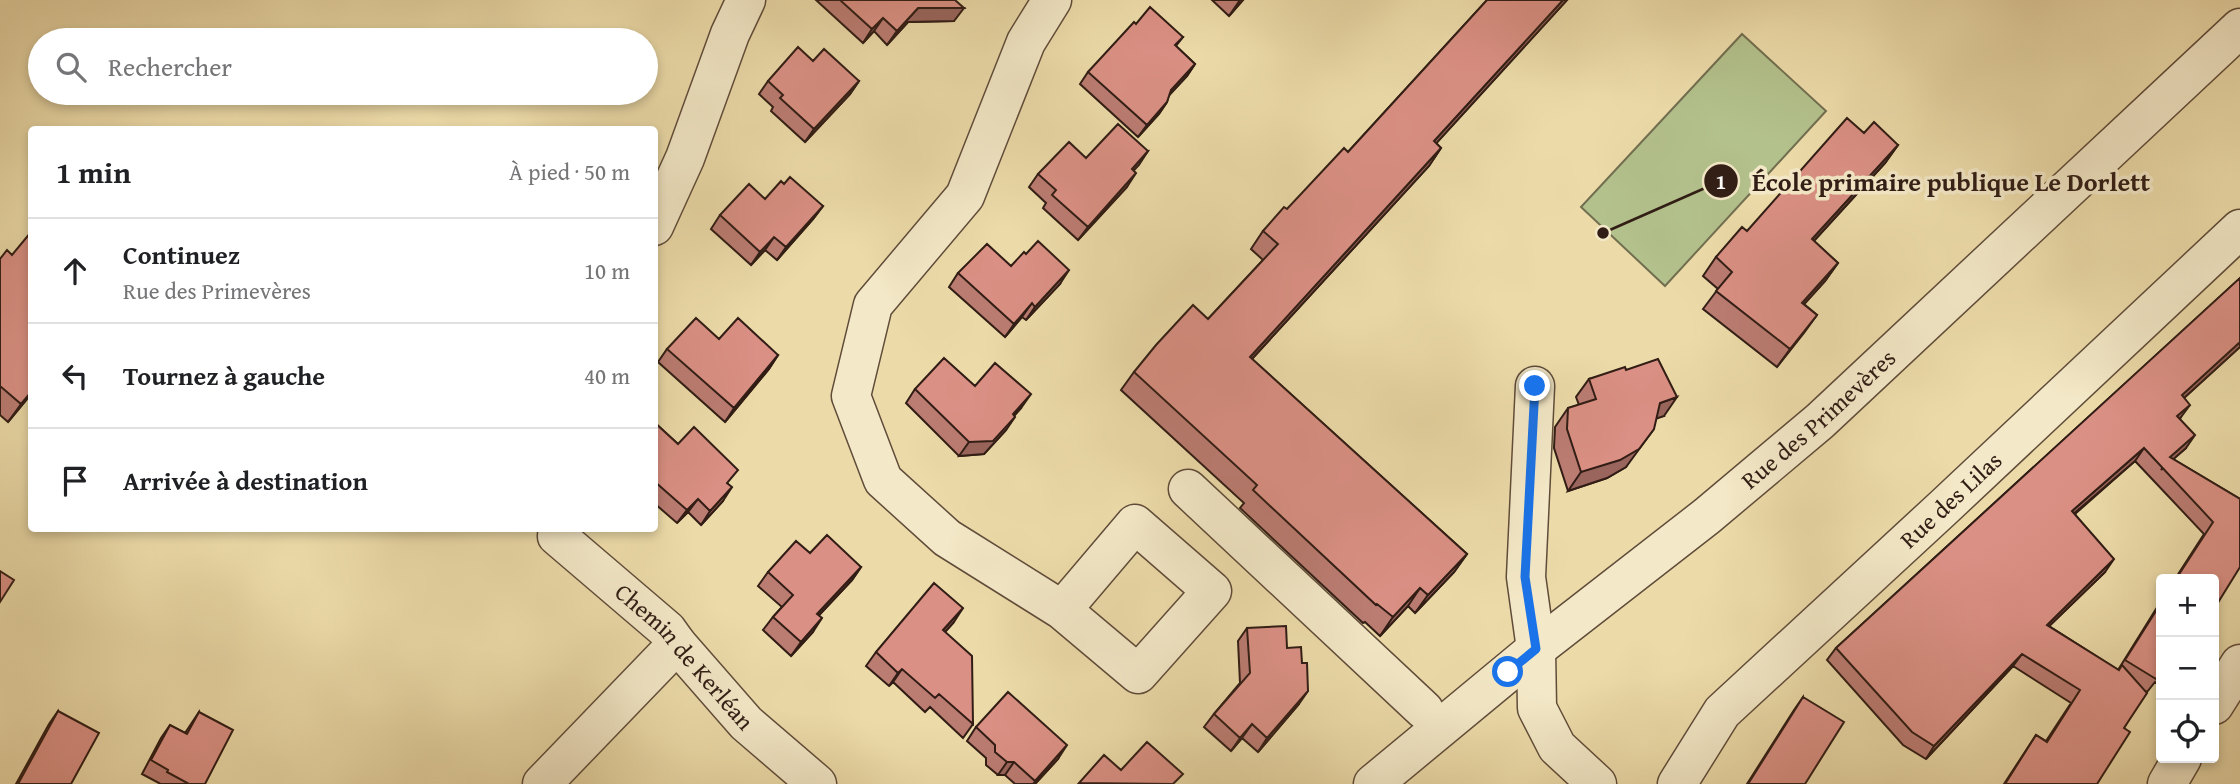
<!DOCTYPE html>
<html lang="fr">
<head>
<meta charset="utf-8">
<style>
	:root { --surface:#fff; --page:#f6f6f6; --text:#202124; --muted:#757577; --line:#e0e0e0 }
	body { margin:0; font-family:"Gentium Book Plus",serif; background:var(--page); color:var(--text) }
	.controls { position:absolute; right:21px; bottom:21px; display:grid; overflow:hidden; border-radius:7px; box-shadow:0 4px 10px #0003 }
	.controls button { width:63px; height:63px; display:grid; place-items:center; padding:0; border:0; border-bottom:2px solid var(--line); background:var(--surface); color:var(--text); font:35px sans-serif }
	.stop { position:absolute; width:21px; height:21px; margin:-16px; border:5px solid #1a73e8; border-radius:50%; background:#fff }
	.stop.end { background:#1a73e8; border-color:#fff; box-shadow:0 2px 7px #0008 }
	.list { margin:0; padding:0; list-style:none }
	h2 { display:flex; justify-content:space-between; align-items:center; height:91px; margin:0; padding:0 28px; font-size:30px }
	h2 small { font-size:23px; font-weight:400; color:var(--muted) }
	.list li { display:grid; grid-template-columns:46px 1fr auto; gap:21px; align-items:center; box-sizing:border-box; height:105px; padding:0 28px; border-top:2px solid var(--line) }
	.list b { display:block; font-size:26px; white-space:nowrap }
	.list p { margin:0; font-size:23px; white-space:nowrap; color:var(--muted) }
	.list em { font-size:23px; font-style:normal; color:var(--muted) }
	.icon { flex:none; width:38px; height:38px; fill:none; stroke:currentColor; stroke-width:2; stroke-linecap:round; stroke-linejoin:round }
	.map { position:relative; flex:none; width:2240px; height:784px; overflow:hidden }
	.search { position:absolute; background:var(--surface); box-shadow:0 4px 10px #0003; left:28px; top:28px; width:630px; height:77px; display:flex; align-items:center; gap:18px; box-sizing:border-box; padding:0 24px; border-radius:38px; color:var(--muted); font-size:26px }
	.panel { position:absolute; background:var(--surface); box-shadow:0 4px 10px #0003; left:28px; top:126px; width:630px; height:406px; border-radius:7px }
	.map>svg:first-child { display:block }
	.green { fill:#b3c18c; stroke:#726f50; stroke-width:2 }
	.lines { fill:none; stroke-linecap:round; stroke-linejoin:round }
	.street-casing { stroke:#604c3a; stroke-width:41 }
	.street { stroke:#f3e8c7; stroke-width:38 }
	.wall { fill:#bb7c72; stroke:#311d15; stroke-width:2 }
	.shaded-wall { fill:#99655c; stroke:#311d15; stroke-width:2 }
	.building { fill:#da9084; stroke:#311d15; stroke-width:2 }
	.route { stroke:#1a73e8; stroke-width:9 }
	.labels { text-anchor:middle; stroke-width:7; stroke-linejoin:round; paint-order:stroke }
	.street-label { font-size:24px; fill:#311d15; stroke:#f3e8c7 }
	.leader { fill:none; stroke:#311d15; stroke-width:2.5 }
	.callout-dot { fill:#311d15; stroke:#f3e8c7; stroke-width:2.5 }
	.mark-label { font-size:21px; text-anchor:middle; font-weight:bold; fill:#fff }
	.callout-label { font-size:26px; text-anchor:middle; font-weight:bold; fill:#311d15; stroke:#f3e8c7; stroke-width:7; stroke-linejoin:round; paint-order:stroke }
</style>
</head>
<body>
<div class="map">
<svg width="2240" height="784" viewBox="0 0 2240 784">
	<rect width="100%" height="100%" fill="#ecdba9"/>
	<filter id="stains"><feTurbulence type="fractalNoise" baseFrequency=".00286" numOctaves="4"/><feColorMatrix values="0 0 0 0 .2 0 0 0 0 .09 0 0 0 0 .02 0 0 0 .5 -.17"/></filter>
	<radialGradient id="worn" r=".72"><stop offset=".6" stop-color="#630" stop-opacity="0"/><stop offset="1" stop-color="#630" stop-opacity=".3"/></radialGradient>
	<path class="green" d="M1742 34 1826 111 1665 286 1581 207Z"/>
	<g class="lines">
		<defs>
			<g id="street">
				<path d="M1052 0 1026 42 965 196 873 305 851 396 883 480 947 538 1062 610 1138 674 1212 591 1135 524 1062 610"/>
				<path d="M654 226 685 158 730 34 746 0"/>
				<path d="M1535 386 1526 577 1536 649 1537 708 1557 747 1597 784"/>
				<path d="M1188 489 1424 710"/>
				<path id="s1" d="M558 528 557 536 667 630 677 644 746 723 817 784"/>
				<path d="M2214 705 2240 664"/>
				<path d="M542 784 677 644"/>
				<path id="s2" d="M1373 784 1536 649 1707 516 1820 421 2240 28"/>
				<path id="s3" d="M1677 784 1722 712 1943 508 2240 229"/>
				<path d="M2167 784 2182 758"/>
			</g>
		</defs>
		<use href="#street" class="street-casing"/>
		<use href="#street" class="street"/>
	</g>
	<path class="wall" d="M816 0H955L954 21 908 22 887 45 874 31 863 43Z
		M1212 0H1243L1229 16Z
		M1487 0H1567L1436 143 1441 148 1429 166 1252 359 1467 554 1454 572 1415 613 1408 606 1380 636 1365 622 1363 623 1240 508 1244 503 1121 390 1134 372 1208 319 1263 260 1251 249 1263 231 1287 209 1348 152Z
		M1136 24 1183 37 1176 46 1195 64 1187 76 1169 95 1167 102 1159 114 1138 137 1080 84 1088 72Z
		M813 61 859 81 850 94 805 142 771 111 773 107 759 94 768 81Z
		M1864 133 1898 145 1885 163 1814 241 1838 263 1825 281 1804 304 1817 315 1777 367 1703 309 1718 289 1703 276 1716 257Z
		M1148 151 1133 171 1127 187 1078 240 1043 208 1046 203 1029 187 1038 174 1086 158Z
		M784 184 823 206 813 219 777 260 765 250 751 265 711 229 720 215 765 199Z
		M0 259 32 393 8 422 0 415Z
		M1011 266 1060 284 1026 320 1022 317 1005 337 949 287 958 273Z
		M2240 278V347L2184 398 2181 417 2180 419 2186 448 2173 459 2240 499 2214 579H2175L2204 534 2135 461 2075 514 2105 572 2049 626 2118 670 2161 601V686L2155 682 2147 692 2145 691 2124 728 2097 784H2004L2036 735 2046 741 2071 703 2013 666 1926 759 1903 745 1827 660 1836 648Z
		M719 339 778 355 769 369 725 422 658 362 667 349Z
		M1626 370 1664 416 1656 418 1626 467 1607 478 1568 491 1554 448 1555 427 1568 408 1579 405 1576 397 1589 379Z
		M975 386 1021 408 1014 416 1006 430 984 454 959 456 906 403 915 389Z
		M654 422 678 444 728 484 723 501 701 525 688 512 677 523 654 503Z
		M810 553 861 567 852 580 819 615 813 632 791 656 763 630 773 617 782 607 758 586 768 572Z
		M954 622 945 632 973 724 963 738 930 707 925 712 893 682 889 686 866 666 876 652Z
		M1247 628 1287 648 1299 704 1258 752 1242 738 1231 751 1204 727 1214 714 1240 683 1238 641Z
		M1803 697 1805 784H1747L1794 710Z
		M58 711 71 784H16L49 724Z
		M199 712 205 784H158L159 783 142 774 161 738 170 725 185 733Z
		M976 727 1058 759 1035 784H1015L1005 775H998L986 765V758L967 741Z"/>
	<path class="shaded-wall" d="M1240 0H1243L1229 16Z
		M1563 0H1567L1421 160 1434 141Z
		M918 8H964L954 21 908 22 887 45 897 31Z
		M883 18 874 31 863 43 872 29Z
		M1195 64 1187 76 1163 102 1171 90Z
		M859 81 850 94 805 142 814 129Z
		M1167 102 1159 114 1138 137 1147 125Z
		M1898 145 1885 163 1799 257 1812 239Z
		M1441 148 1429 166 1237 375 1250 357Z
		M1148 151 1139 165 1122 183 1132 169Z
		M1136 173 1127 187 1078 240 1088 227Z
		M823 206 813 219 777 260 786 247Z
		M774 237 765 250 751 265 760 252Z
		M1838 263 1825 281 1789 321 1802 303Z
		M1069 270 1060 284 1026 320 1035 307Z
		M1032 303 1022 317 1005 337 1014 324Z
		M1817 315 1804 333 1777 367 1790 349Z
		M2240 342V347L2173 408 2182 395Z
		M778 355 769 369 725 422 734 408Z
		M32 391V393L8 422 21 404Z
		M1031 394 1021 408 1003 428 1013 414Z
		M1677 397 1664 416 1647 422 1660 403Z
		M2190 405 2181 417 2168 429 2177 416Z
		M1015 417 1006 430 984 454 959 456 969 442Z
		M1654 429 1626 467 1607 478 1568 491 1581 472Z
		M2195 435 2186 448 2161 470 2170 457Z
		M2144 448 2135 461 2063 523 2072 511Z
		M732 487 723 501 701 525 710 511Z
		M698 499 688 512 677 523 687 510Z
		M1467 554 1454 572 1415 613 1428 595Z
		M2114 559 2105 572 2038 637 2047 625Z
		M861 567 852 580 808 627 817 614Z
		M1420 588 1408 606 1380 636 1393 617Z
		M963 608 954 622 934 644 943 630Z
		M822 618 813 632 791 656 801 642Z
		M2022 654 2013 666 1926 759 1934 746Z
		M902 669 893 682 889 686 898 673Z
		M1308 691 1299 704 1258 752 1267 738Z
		M1252 724 1242 738 1231 751 1240 738Z
		M1067 745 1058 759 1035 784H1033Z
		M1007 762H1014L1005 775H998Z"/>
	<path class="building" d="M840 0H955L964 8H918L897 31 883 18 872 29Z
		M1487 0H1563L1434 141 1441 148 1250 357 1467 554 1428 595 1420 588 1393 617 1377 604 1376 605 1253 490 1257 485 1134 372 1156 345 1193 305 1208 319 1278 244 1263 231 1284 207 1287 209 1344 148 1348 152Z
		M1150 7 1183 37 1175 45 1195 64 1171 90 1167 102 1147 125 1088 72 1134 22 1136 24Z
		M798 47 813 61 824 49 859 81 814 129 780 98 783 95 768 81Z
		M1847 118 1864 133 1874 122 1898 145 1812 239 1838 263 1802 303 1817 315 1790 349 1716 291 1732 272 1716 257 1742 227 1747 231Z
		M1118 124 1148 151 1132 169 1136 173 1088 227 1052 195 1056 190 1038 174 1069 142 1086 158Z
		M790 177 823 206 786 247 774 237 760 252 720 215 749 184 765 199 781 181 784 184Z
		M31 232H32V391L21 404 0 386V259L7 250 12 255Z
		M1038 241 1069 270 1035 307 1032 303 1014 324 958 273 987 244 1011 266 1024 252 1026 254Z
		M2240 278V342L2182 395 2190 405 2177 416 2195 435 2170 457 2240 499V567L2214 609V579H2176L2213 522 2144 448 2072 511 2114 559 2047 625 2119 670 2122 665 2147 693 2124 728 2130 732 2097 784H2005L2036 735 2047 742 2080 690 2022 654 1934 746 1912 732 1836 648Z
		M696 318 719 339 738 318 778 355 734 408 667 349Z
		M944 358 975 386 995 363 1031 394 1013 414 1015 417 993 441 969 442 915 389Z
		M1658 359 1677 397 1660 403 1654 429 1639 449 1620 460 1581 472 1567 429 1568 408 1596 399 1589 379 1625 367 1626 370Z
		M654 422 678 444 694 427 738 470 727 483 732 487 710 511 698 499 687 510 654 481Z
		M827 535 861 567 817 614 822 618 801 642 773 617 793 595 768 572 796 541 810 553Z
		M0 571 14 580 0 602Z
		M934 583 963 608 943 630 972 656 973 724 939 694 935 698 902 669 898 673 876 652Z
		M2161 603V672L2156 679 2125 660Z
		M1286 626 1287 648 1301 647 1302 663H1307L1308 691 1267 738 1252 724 1240 738 1214 714 1250 673 1247 628Z
		M1008 692 1067 745 1035 781 1014 762H1007L995 752V745L976 727Z
		M1803 697 1844 722 1805 784H1748Z
		M58 711 99 733 71 784H18Z
		M199 712 233 730 205 784H189L167 772 168 770 151 760 170 725 187 734Z
		M1147 742 1183 774 1173 784 1079 783 1104 755 1121 770Z"/>
	<g class="lines">
		<path class="route" d="M1508 672 1536 649 1525 577 1535 386"/>
	</g>
	<g class="labels">
		<g class="street-label">
			<text dy="8" stroke="none"><textPath href="#s2" startOffset="576">Rue des Primevères</textPath></text>
			<text dy="8" stroke="none"><textPath href="#s3" startOffset="397">Rue des Lilas</textPath></text>
			<text dy="8" stroke="none"><textPath href="#s1" startOffset="184">Chemin de Kerléan</textPath></text>
		</g>
	</g>
	<path class="leader" d="M1603 233L1721 181"/>
	<g class="callout-dot">
		<circle cx="1603" cy="233" r="7"/>
		<circle cx="1721" cy="181" r="18"/>
	</g>
	<g class="mark-label">
		<text x="1721" y="189">1</text>
	</g>
	<g class="callout-label">
		<text x="1951" y="191">École primaire publique Le Dorlett</text>
	</g>
	<rect width="100%" height="100%" filter="url(#stains)"/>
	<rect width="100%" height="100%" fill="url(#worn)"/>
</svg>
<div class="controls">
<button>+</button>
<button>−</button>
<button><svg class="icon" aria-label="locate" viewBox="0 0 24 24"><circle cx="12" cy="12" r="6"/><path d="M12 2v4M12 18v4M2 12h4M18 12h4"/></svg></button>
</div>
<div class="stop" style="left:1508px;top:672px"></div>
<div class="stop end" style="left:1535px;top:386px"></div>
<div class="search"><svg class="icon" aria-label="search" viewBox="0 0 24 24"><circle cx="10" cy="10" r="6"/><path d="M15 15l6 6"/></svg>Rechercher</div>
<section class="panel">
<h2>1 min<small>À pied · 50 m</small></h2>
<ul class="list">
<li><svg class="icon" aria-label="ahead" viewBox="0 0 24 24"><path d="M12 20V5M6 11l6-6 6 6"/></svg><div><b>Continuez</b><p>Rue des Primevères</p></div><em>10 m</em></li>
<li><svg class="icon" aria-label="left" viewBox="0 0 24 24"><path d="M17 20v-9H6M10 6l-5 5 5 5"/></svg><div><b>Tournez à gauche</b></div><em>40 m</em></li>
<li><svg class="icon" aria-label="arrive" viewBox="0 0 24 24"><path d="M6 21V4h12l-3 4 3 4H6"/></svg><div><b>Arrivée à destination</b></div></li>
</ul>
</section>
</div>
</body>
</html>
